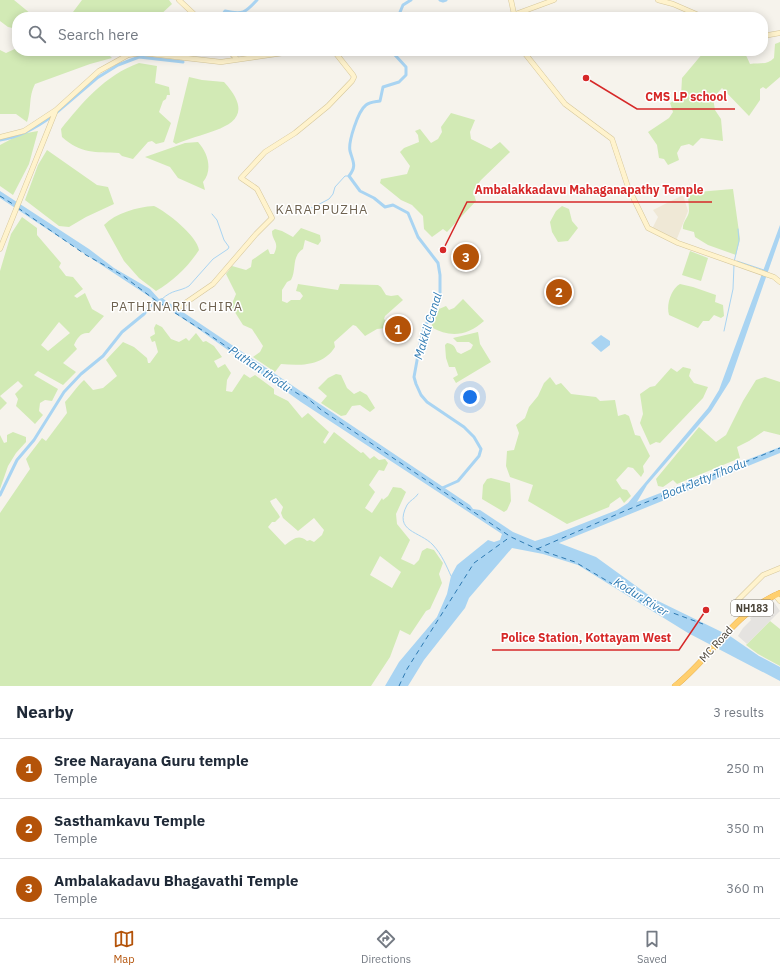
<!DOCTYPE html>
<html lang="en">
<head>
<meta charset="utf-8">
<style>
	:root { --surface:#fff; --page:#f6f6f7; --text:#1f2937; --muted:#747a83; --line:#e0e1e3; --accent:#b45309 }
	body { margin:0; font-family:"IBM Plex Sans",sans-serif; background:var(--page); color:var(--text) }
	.you { position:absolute; left:470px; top:397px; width:14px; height:14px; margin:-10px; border:3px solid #fff; border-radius:50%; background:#1a73e8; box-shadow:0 0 0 6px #1a73e833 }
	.badge { display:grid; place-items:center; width:26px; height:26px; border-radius:50%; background:var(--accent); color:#fff; font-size:13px; font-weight:700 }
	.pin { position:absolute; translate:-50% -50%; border:2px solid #fff; box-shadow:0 1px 4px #0006 }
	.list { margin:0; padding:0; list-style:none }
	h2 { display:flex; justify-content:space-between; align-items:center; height:52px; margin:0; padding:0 16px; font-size:17px }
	h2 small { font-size:13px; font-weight:400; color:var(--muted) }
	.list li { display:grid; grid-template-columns:26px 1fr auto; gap:12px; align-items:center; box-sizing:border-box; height:60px; padding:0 16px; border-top:1px solid var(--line) }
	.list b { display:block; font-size:15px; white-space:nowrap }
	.list p { margin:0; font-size:13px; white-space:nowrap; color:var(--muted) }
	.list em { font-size:13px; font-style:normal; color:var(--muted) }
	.icon { flex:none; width:22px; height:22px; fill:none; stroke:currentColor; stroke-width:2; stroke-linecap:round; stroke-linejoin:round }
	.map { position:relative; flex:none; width:780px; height:686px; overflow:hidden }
	.search { position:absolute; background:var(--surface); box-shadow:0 2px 10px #0003; left:12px; right:12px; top:12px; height:44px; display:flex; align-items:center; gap:10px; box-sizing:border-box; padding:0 14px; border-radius:16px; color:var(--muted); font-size:15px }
	.sheet { height:232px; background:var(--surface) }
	nav { display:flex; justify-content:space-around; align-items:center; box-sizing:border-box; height:56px; border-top:1px solid var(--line); background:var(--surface); font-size:11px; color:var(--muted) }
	nav a { display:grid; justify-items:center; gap:2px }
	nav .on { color:var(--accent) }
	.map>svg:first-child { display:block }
	.education { fill:#efe8d6 }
	.green { fill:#d2eab5; fill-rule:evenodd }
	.parking { fill:#e5e3e0 }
	.water { fill:#a9d4f2 }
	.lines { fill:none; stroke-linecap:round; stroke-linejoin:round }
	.stream { stroke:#a9d4f2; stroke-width:1 }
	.canal { stroke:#a9d4f2; stroke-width:3 }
	.ferry { stroke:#2e7ab2; stroke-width:1; stroke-dasharray:5 4; stroke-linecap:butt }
	.secondary-casing { stroke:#d6c79b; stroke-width:5.5 }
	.highway-casing { stroke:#e0a43c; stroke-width:6 }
	.secondary { stroke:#fff3cd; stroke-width:4.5 }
	.highway { stroke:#ffcf6e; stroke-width:5.5 }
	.labels { text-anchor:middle; stroke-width:3; stroke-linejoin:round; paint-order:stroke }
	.shield { fill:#fff; stroke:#817c74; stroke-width:1 }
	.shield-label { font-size:10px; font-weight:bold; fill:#4b4439 }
	.street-label { font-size:11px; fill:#4b4439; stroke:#fff }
	.water-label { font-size:12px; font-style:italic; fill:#2e7ab2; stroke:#fff }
	.quarter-label { font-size:13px; letter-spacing:1px; fill:#6e6250; stroke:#fff }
	.leader { fill:none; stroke:#d62828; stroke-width:1.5 }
	.callout-dot { fill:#d62828; stroke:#fff; stroke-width:1.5 }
	.callout-label { font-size:12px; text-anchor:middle; font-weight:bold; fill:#d62828; stroke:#fff; stroke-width:3; stroke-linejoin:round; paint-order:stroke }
</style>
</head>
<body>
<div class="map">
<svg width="780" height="686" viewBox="0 0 780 686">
	<rect width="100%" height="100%" fill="#f6f3ec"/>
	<path class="education" d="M683 195 688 211 676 241 652 229 658 217 653 210Z"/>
	<path class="green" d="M0 0H14L31 14 30 17H17V29L8 27 0 21Z
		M82 0H169L172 4 158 17H117L107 12 94 17H63L73 12Z
		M780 42V77L766 89 763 87 760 89V100L749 116 722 88 713 98 715 110 721 119 723 141 701 138 693 146 689 144 681 146 677 153 679 160 668 165 664 159 659 158 657 145 648 132 669 118 673 112 670 103 681 96 682 78 703 53 710 51H744L750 64C760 63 767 65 774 58L775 44Z
		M17 48V51H105L112 58 90 64 35 84C28 98 32 107 27 122L16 114H0V50L6 53Z
		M139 63 157 66 155 83 169 87 170 95H167L166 99 163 101 159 112 171 123 164 142 156 144 152 141 148 142 133 159 122 156 119 153C95 152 81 154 62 137L61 129C82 103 105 75 139 63Z
		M189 77 202 80 224 82C266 128 206 130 176 144L173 142Z
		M451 113 475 120 470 132 471 139 491 149 500 142 510 152 481 180 473 191 476 201 447 232 443 229 432 237 424 229 423 216 412 205 401 200 380 183 381 179 407 174 410 166 400 152 404 148 419 142 418 135 415 131 420 129 431 143 438 139 442 132 441 127Z
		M38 131 29 164 13 195 0 186V145L21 134Z
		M198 142C208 153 213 170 203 182L205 190 178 178 170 167 145 157 185 143Z
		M47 150 97 185 108 187 114 204 86 217 69 227 59 226 25 200 38 165Z
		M733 189 740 239 736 255 708 245 695 237 694 232 683 229C682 222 689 217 689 211 689 205 688 200 688 194L697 192Z
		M154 206C167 212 197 236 199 250 188 267 173 281 156 291L139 278 124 261 104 225C116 213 137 207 154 206Z
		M562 206 569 209 572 221 578 228 568 241 558 242 552 232 550 222 556 211Z
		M22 217 37 228V235L61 263 59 267 66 276 73 277 83 289 74 296 77 298 85 293 92 309 104 316 89 333C81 332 77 338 74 345L77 349 63 363 76 372 63 385 38 371 34 375 58 389 52 401 45 400 40 403 39 411 43 415 35 424 16 406 18 399 15 394 23 386 18 381 0 396 7 403 0 410V271L11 234ZM59 322 70 333 48 351 41 345Z
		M301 228 320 235 321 241 318 245 305 240 303 249C291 257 297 269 291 280L287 282 282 290V301L287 303 291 300H300L303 296 300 292 296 291 298 284 338 290 340 284 378 285 381 287 386 295 391 296 398 295 403 300 385 316 384 319 388 323 386 328 377 329 365 336 356 326 353 325 334 342 335 347C323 366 301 366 281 364L275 372 253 357 260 352 263 346 252 329 243 325 231 306 236 294 226 274 232 266 246 270 251 267 252 260 268 249 270 254H274C280 241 272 242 272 231L275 229 282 231 293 237Z
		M690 251 708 258 701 281 682 275Z
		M680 284 693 287 716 295 715 302 723 305 724 316 721 318 714 315 709 321H703L698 328 669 315C666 305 671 289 680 284Z
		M463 299 484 321C467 336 450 338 431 327L439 309 446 306 449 310 454 308Z
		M156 324 162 327 171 339 179 342 186 338 189 341 196 333 203 342 206 341 214 346 222 357 214 361 218 368 225 364 231 373 227 380 226 391 232 392 244 374 250 378 255 375 274 389V394L288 401 302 418 308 413 329 432 323 442 325 444 334 432 361 453 363 452 370 459 374 456 379 460 385 459 388 463 384 471 379 470 369 485 375 492 365 508 372 513 382 498 383 500 388 496 393 487 401 488 406 492 396 514 397 524 410 540 401 559 414 565 419 560 422 551 427 548 434 550 443 563 439 574 442 583 430 609 426 611 410 635 400 630 390 657 371 686H0V513L30 469 26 459 42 438 46 441 67 413 65 402C72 395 76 387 84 380L93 390 103 388 117 376 106 360 123 342 134 347 147 358 148 363H150L158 352 155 341 152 342 150 337 155 334 154 328ZM276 498 283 507 281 513 283 518 298 531 314 518 324 530 322 535 314 542 310 540 307 541C298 534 294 539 285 545L268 527 272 522H275L280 517C277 511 273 508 270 501ZM380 556 401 572 392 588 370 575Z
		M478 332 480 344 491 362 456 383 453 378 458 375 455 367H449L446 358 445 345 447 343C454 344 455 347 457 352L461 354 471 349 473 345 469 342H457L453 338Z
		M683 367 691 369 689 376 694 383 708 387 703 398 660 443 656 442 650 445 640 423 643 414 640 394 650 387 655 386 671 368 677 372Z
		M336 374 341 375 347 388 354 394 360 391 367 395 375 408 370 412 360 405 352 406 346 415 341 416 321 403 327 396 318 388 328 378Z
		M550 377 556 385 561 383 571 394 596 397 600 401 615 400 618 416 625 414 629 416 635 435 640 436 650 456 643 466 644 472 641 477 633 468 628 467 616 480 622 489 627 490 631 496 624 503 620 497 610 504 609 507 567 524 528 501 533 485 510 477 506 466 507 451 514 450 519 433 516 425 525 418 529 407 538 396 544 383Z
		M765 377 780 382V435L764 431 749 441 737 447 740 458 677 484 673 480 663 487 658 486 656 479 699 427 716 442 726 435 743 401 756 380Z
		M13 432 26 437V442L16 453 8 466 0 489V435L4 443 7 442V435Z
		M491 478 510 483 511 501 507 510 504 512 482 499 483 485 487 479Z
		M770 621 780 629V666L758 654 746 645Z"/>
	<path class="parking" d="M773 601 780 611 747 644 738 636 743 628 751 620 750 618Z"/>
	<path class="water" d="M0 191 89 249 114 268 150 289 159 299 162 298 470 505 473 509 480 510 513 532 535 541 551 536 617 510 628 503 708 408 719 390 780 225V237L730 381 711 411 647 485 637 502 780 447V453L559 543 596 557 654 599 730 636 759 656 780 667V681L688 633 578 565 543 554 512 548 469 598 465 608 424 660 408 686H385L399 662 437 617 447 594 451 576 457 565 488 540 494 542 500 540 502 534 301 402 197 328 0 198Z
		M601 335 610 341V345L601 352 591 343Z"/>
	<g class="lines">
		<path class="stream" d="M307 206 312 208 329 199 333 194 335 187 345 176H349
			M737 261 764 270
			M734 262 739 241 738 229
			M162 299C173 289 179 292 189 286L213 259 228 249 229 247 224 240 217 220 212 214
			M724 331 733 289 734 265
			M418 494C415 499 410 500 407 505 393 532 420 531 433 545 442 555 446 565 451 576"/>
		<path class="canal" d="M440 0 443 1 446 0
			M221 17 225 11C243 15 245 13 257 0
			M398 17 403 5 411 0
			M394 51 395 55 406 67V75L399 82 383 87 380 101C375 102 370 102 366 105 358 111 348 142 350 151 353 162 357 166 349 176L360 191 374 198 385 207 393 205 408 213 418 237 438 263 440 275V295L424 329 420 344 414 377 416 384 421 395 427 402 464 427 474 437 481 449 479 456 458 481 440 489
			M57 112 97 78 118 65 139 57 183 62
			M0 140C20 137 36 128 52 116
			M0 495 17 460 34 440 64 392 81 374 103 356 122 332 144 314 155 300"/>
		<path class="ferry" d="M0 196 16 206
			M18 208 86 255 122 275 155 300 208 334 277 381 300 395 305 396 320 409 511 537 537 549 575 562 643 602 703 624
			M537 549 627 510 780 448
			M399 686 407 669 474 563 510 537"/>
		<defs>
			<path id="secondary" d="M179 0 197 17
				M511 0 514 14
				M658 0 673 4 703 17
				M508 17 554 0
				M763 36 780 33
				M229 51 237 59
				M523 51 565 104 612 139 628 187 648 228 678 243 774 277 780 282
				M0 137 24 131 56 110 99 71 128 55 142 53 221 62 297 51
				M0 249 56 110
				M178 308 213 284 256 234 272 218 257 189 241 178 265 152 295 133 328 106 352 81 354 77 353 75 334 51
				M775 595 780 601
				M747 612 738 600 763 575 780 568"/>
			<path id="highway" d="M675 686C713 656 733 613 780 593"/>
		</defs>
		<use href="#secondary" class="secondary-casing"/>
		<use href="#highway" class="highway-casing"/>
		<use href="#secondary" class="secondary"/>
		<use href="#highway" class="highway"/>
	</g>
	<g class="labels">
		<rect class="shield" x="731" y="600" width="42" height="16" rx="3"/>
		<g class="shield-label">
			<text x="752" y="612">NH183</text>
		</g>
		<g class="street-label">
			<text transform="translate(716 644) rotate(-48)" y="4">MC Road</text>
		</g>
		<g class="water-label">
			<text transform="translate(428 326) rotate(-73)" y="4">Makkil Canal</text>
			<text transform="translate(260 369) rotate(34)" y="4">Puthan thodu</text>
			<text transform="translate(704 479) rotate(-22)" y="4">Boat Jetty Thodu</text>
			<text transform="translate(641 597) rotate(32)" y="4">Kodur River</text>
		</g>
		<g class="quarter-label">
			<text x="322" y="214">KARAPPUZHA</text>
			<text x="177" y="311">PATHINARIL CHIRA</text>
		</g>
	</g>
	<path class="leader" d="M586 78L637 109H735M443 250L467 202H712M706 610L679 650H492"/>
	<g class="callout-dot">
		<circle cx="586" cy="78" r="4"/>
		<circle cx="443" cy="250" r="4"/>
		<circle cx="706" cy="610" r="4"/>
	</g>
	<g class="callout-label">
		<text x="686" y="101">CMS LP school</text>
		<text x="589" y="194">Ambalakkadavu Mahaganapathy Temple</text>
		<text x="586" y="642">Police Station, Kottayam West</text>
	</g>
</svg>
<div class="you"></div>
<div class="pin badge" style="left:398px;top:329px">1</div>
<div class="pin badge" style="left:559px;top:292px">2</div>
<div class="pin badge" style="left:466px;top:257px">3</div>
<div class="search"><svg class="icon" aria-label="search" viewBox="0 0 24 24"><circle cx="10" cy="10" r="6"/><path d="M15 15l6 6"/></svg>Search here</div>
</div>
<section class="sheet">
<h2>Nearby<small>3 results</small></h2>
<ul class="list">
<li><span class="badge">1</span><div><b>Sree Narayana Guru temple</b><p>Temple</p></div><em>250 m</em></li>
<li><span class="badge">2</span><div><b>Sasthamkavu Temple</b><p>Temple</p></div><em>350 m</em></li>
<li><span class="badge">3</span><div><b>Ambalakadavu Bhagavathi Temple</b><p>Temple</p></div><em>360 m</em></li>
</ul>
</section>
<nav>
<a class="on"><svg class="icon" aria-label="map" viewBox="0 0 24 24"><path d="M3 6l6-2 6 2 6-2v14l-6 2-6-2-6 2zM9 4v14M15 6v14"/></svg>Map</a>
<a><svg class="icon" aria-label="directions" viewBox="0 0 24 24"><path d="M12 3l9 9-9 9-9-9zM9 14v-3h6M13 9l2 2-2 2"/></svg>Directions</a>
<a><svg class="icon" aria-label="saved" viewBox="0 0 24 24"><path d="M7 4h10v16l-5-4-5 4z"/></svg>Saved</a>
</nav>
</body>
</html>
